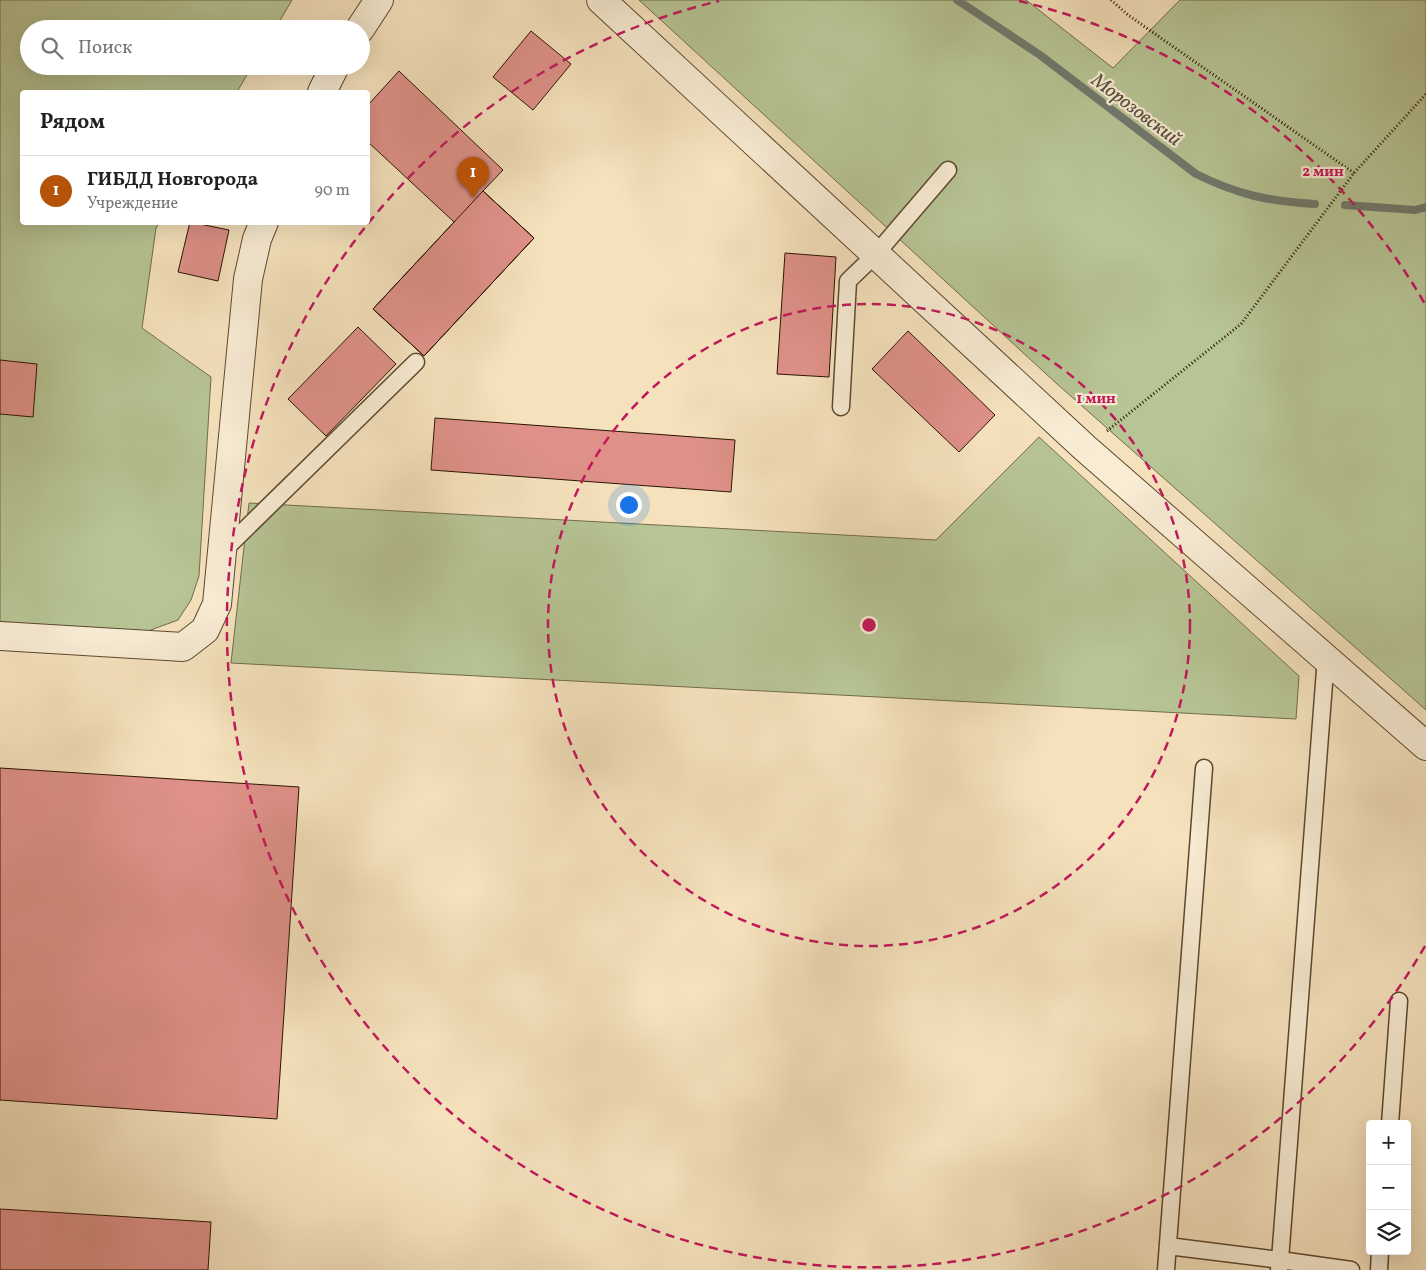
<!DOCTYPE html>
<html lang="ru">
<head>
<meta charset="utf-8">
<style>
	:root { --surface:#fff; --page:#f6f6f6; --text:#202124; --muted:#757577; --line:#e0e0e0; --accent:#b45309 }
	body { margin:0; font-family:Vollkorn,serif; background:var(--page); color:var(--text) }
	.controls { position:absolute; right:15px; bottom:15px; display:grid; overflow:hidden; border-radius:5px; box-shadow:0 5px 20px #0002 }
	.controls button { width:45px; height:45px; display:grid; place-items:center; padding:0; border:0; border-bottom:1px solid var(--line); background:var(--surface); color:var(--text); font:25px sans-serif }
	.you { position:absolute; left:628px; top:504px; width:18px; height:18px; margin:-12px; border:4px solid #fff; border-radius:50%; background:#1a73e8; box-shadow:0 0 0 8px #1a73e833 }
	.badge { display:grid; place-items:center; width:32px; height:32px; border-radius:50%; background:var(--accent); color:#fff; font-size:16px; font-weight:700 }
	.pin { position:absolute; translate:-50% -41px; filter:drop-shadow(0 1px 2px #0008) }
	.pin::after { content:''; position:absolute; top:26px; width:18px; height:15px; background:inherit; clip-path:polygon(0 0,100% 0,50% 100%) }
	.list { margin:0; padding:0; list-style:none }
	h2 { display:flex; justify-content:space-between; align-items:center; height:65px; margin:0; padding:0 20px; font-size:21px }
	h2 small { font-size:16px; font-weight:400; color:var(--muted) }
	.list li { display:grid; grid-template-columns:32px 1fr auto; gap:15px; align-items:center; box-sizing:border-box; height:70px; padding:0 20px; border-top:1px solid var(--line) }
	.list b { display:block; font-size:19px; white-space:nowrap }
	.list p { margin:0; font-size:16px; white-space:nowrap; color:var(--muted) }
	.list em { font-size:16px; font-style:normal; color:var(--muted) }
	.icon { flex:none; width:28px; height:28px; fill:none; stroke:currentColor; stroke-width:2; stroke-linecap:round; stroke-linejoin:round }
	.map { position:relative; flex:none; width:1426px; height:1270px; overflow:hidden }
	.search { position:absolute; background:var(--surface); box-shadow:0 5px 20px #0002; left:20px; top:20px; width:350px; height:55px; display:flex; align-items:center; gap:12px; box-sizing:border-box; padding:0 18px; border-radius:28px; color:var(--muted); font-size:19px }
	.panel { position:absolute; background:var(--surface); box-shadow:0 5px 20px #0002; left:20px; top:90px; width:350px; height:135px; border-radius:5px }
	.map>svg:first-child { display:block }
	.green { fill:#b7c494; stroke:#726c4a }
	.lines { fill:none; stroke-linecap:round; stroke-linejoin:round }
	.stream { stroke:#70796d; stroke-width:8 }
	.building { fill:#df9189; stroke:#2c1400 }
	.lane-casing { stroke:#5e482f; stroke-width:19 }
	.street-casing { stroke:#5e482f; stroke-width:30 }
	.path { stroke:#2c1400; stroke-width:3; stroke-dasharray:1 2.5; stroke-linecap:butt }
	.lane { stroke:#f8ecd4; stroke-width:16 }
	.street { stroke:#f8ecd4; stroke-width:28 }
	.ring { fill:none; stroke:#c2185b; stroke-width:2.5; stroke-dasharray:9 6 }
	.labels { text-anchor:middle; stroke-width:4.5; stroke-linejoin:round; paint-order:stroke }
	.water-label { font-size:20px; font-style:italic; fill:#544f40; stroke:#f8ecd4 }
	.centre { fill:#c2185b; stroke:#f8ecd4; stroke-width:2.5 }
	.ring-label { font-size:15px; text-anchor:middle; font-weight:bold; fill:#c2185b; stroke:#f8ecd4; stroke-width:4.5; stroke-linejoin:round; paint-order:stroke }
</style>
</head>
<body>
<div class="map">
<svg width="1426" height="1270" viewBox="0 0 1426 1270">
	<rect width="100%" height="100%" fill="#f5e2bd"/>
	<filter id="stains"><feTurbulence type="fractalNoise" baseFrequency=".004" numOctaves="4"/><feColorMatrix values="0 0 0 0 .2 0 0 0 0 .09 0 0 0 0 .02 0 0 0 .5 -.17"/></filter>
	<radialGradient id="worn" r=".72"><stop offset=".6" stop-color="#630" stop-opacity="0"/><stop offset="1" stop-color="#630" stop-opacity=".3"/></radialGradient>
	<path class="green" d="M0 0H292L275 29H29V66H252L237 92H22V222L159 223 156 228 142 328 211 377 199 576 191 600 178 620 148 631 0 622Z
		M639 0H1026L1113 68 1180 0H1426V710L1056 383Z
		M1039 437 1299 676 1296 719 231 663 249 503 936 540Z"/>
	<g class="lines">
		<path class="stream" d="M957 0 1040 55 1196 174C1239 195 1267 201 1315 204
			M1345 205 1415 210 1426 207"/>
	</g>
	<path class="building" d="M531 31 571 64 533 110 493 77Z
		M399 71 503 170 483 191 534 238 424 356 373 309 454 222 368 142V105Z
		M483 191 534 238 424 356 373 309Z
		M190 222 229 230 218 281 178 272Z
		M785 253 836 257 829 377 777 374Z
		M358 327 396 364 326 436 288 399Z
		M908 331 995 415 959 452 872 369Z
		M0 360 37 364 33 417 0 414Z
		M435 418 735 440 731 492 431 470Z
		M0 768 299 787 277 1119 0 1100Z
		M0 1209 211 1222 208 1270H0Z"/>
	<g class="lines">
		<defs>
			<path id="lane" d="M841 407 848 281 876 254 948 170
				M223 551 416 362
				M1326 657 1280 1260 1351 1270
				M1390 1124 1399 1001
				M1168 1246 1280 1260 1279 1270
				M1166 1270 1204 768
				M1379 1270 1380 1251"/>
			<path id="street" d="M601 0 1085 448 1426 746
				M360 29 379 0
				M322 92 335 66
				M0 636 183 647 205 630 217 604 248 279 257 239 264 222"/>
		</defs>
		<use href="#lane" class="lane-casing"/>
		<use href="#street" class="street-casing"/>
		<path class="path" d="M1111 0 1128 15 1354 173
			M1107 431 1241 324 1354 173 1426 94"/>
		<use href="#lane" class="lane"/>
		<use href="#street" class="street"/>
	</g>
	<g class="ring">
		<circle cx="869" cy="625" r="321"/>
		<path d="M1425 946A642 642 0 1 1 719 1M1019 1A642 642 0 0 1 1425 304"/>
	</g>
	<g class="labels">
		<g class="water-label">
			<text transform="translate(1137 109) rotate(37)" y="7">Морозовский</text>
		</g>
	</g>
	<circle cx="869" cy="625" r="8" class="centre"/>
	<g class="ring-label">
		<text x="1323" y="176">2 мин</text>
		<text x="1096" y="403">1 мин</text>
	</g>
	<rect width="100%" height="100%" filter="url(#stains)"/>
	<rect width="100%" height="100%" fill="url(#worn)"/>
</svg>
<div class="controls">
<button>+</button>
<button>−</button>
<button><svg class="icon" aria-label="layers" viewBox="0 0 24 24"><path d="M12 4l9 5-9 5-9-5zM3 14l9 5 9-5"/></svg></button>
</div>
<div class="you"></div>
<div class="pin badge" style="left:473px;top:198px">1</div>
<div class="search"><svg class="icon" aria-label="search" viewBox="0 0 24 24"><circle cx="10" cy="10" r="6"/><path d="M15 15l6 6"/></svg>Поиск</div>
<section class="panel">
<h2>Рядом<small></small></h2>
<ul class="list">
<li><span class="badge">1</span><div><b>ГИБДД Новгорода</b><p>Учреждение</p></div><em>90 m</em></li>
</ul>
</section>
</div>
</body>
</html>
